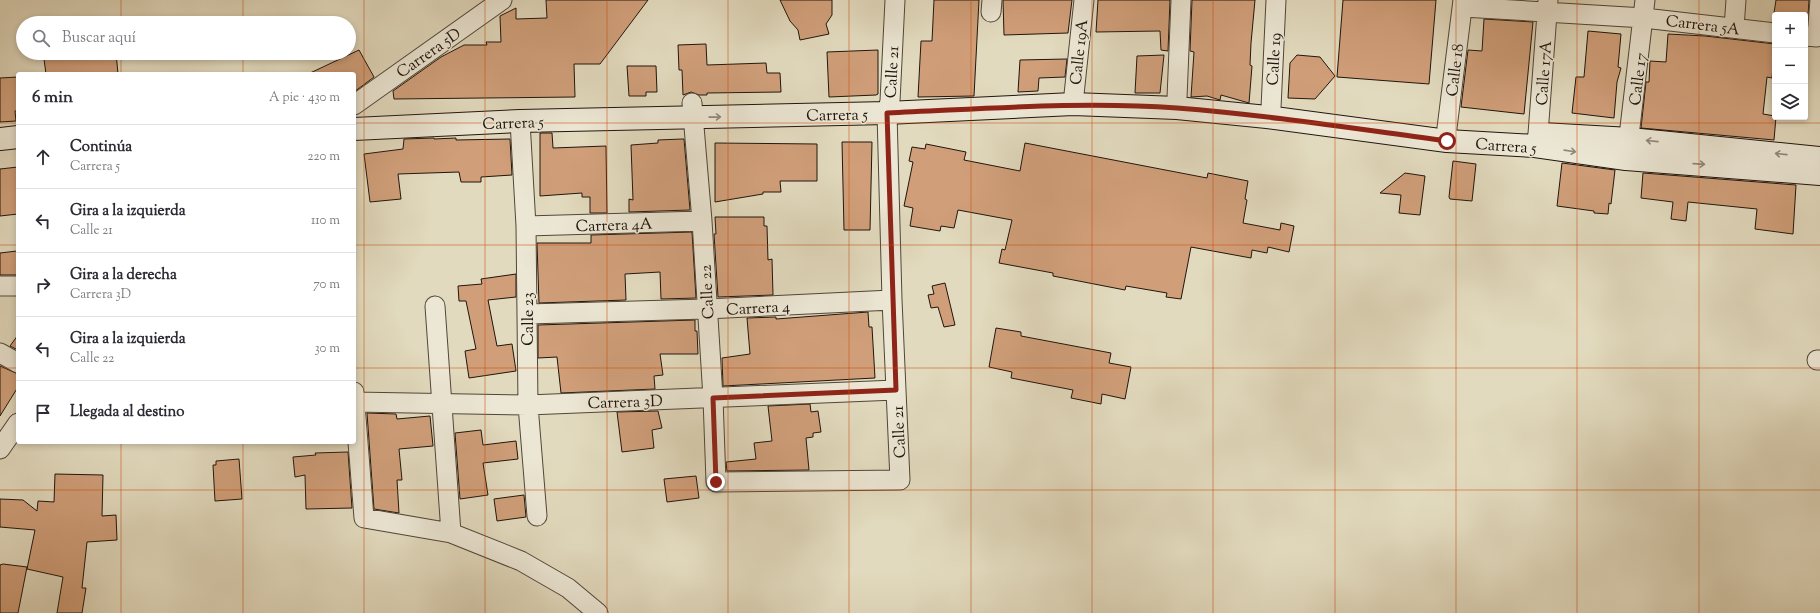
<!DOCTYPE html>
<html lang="es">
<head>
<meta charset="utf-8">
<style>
	:root { --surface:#fff; --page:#f2f2f3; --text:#2b2b33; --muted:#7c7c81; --line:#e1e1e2 }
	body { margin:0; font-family:"Sorts Mill Goudy",serif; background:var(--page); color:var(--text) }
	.controls { position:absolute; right:12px; top:12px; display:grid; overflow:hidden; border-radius:4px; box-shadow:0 2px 6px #0003 }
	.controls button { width:36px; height:36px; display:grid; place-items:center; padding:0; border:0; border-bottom:1px solid var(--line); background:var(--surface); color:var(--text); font:20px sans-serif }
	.stop { position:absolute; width:12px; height:12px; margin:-9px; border:3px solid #8f2418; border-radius:50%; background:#fff }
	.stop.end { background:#8f2418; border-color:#fff; box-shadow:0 1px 4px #0008 }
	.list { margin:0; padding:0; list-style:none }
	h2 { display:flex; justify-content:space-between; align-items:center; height:52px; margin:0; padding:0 16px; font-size:17px }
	h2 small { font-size:13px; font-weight:400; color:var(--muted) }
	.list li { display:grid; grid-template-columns:26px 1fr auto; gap:12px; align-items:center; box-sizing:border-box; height:64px; padding:0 16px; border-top:1px solid var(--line) }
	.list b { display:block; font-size:15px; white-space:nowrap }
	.list p { margin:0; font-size:13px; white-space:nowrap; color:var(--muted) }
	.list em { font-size:13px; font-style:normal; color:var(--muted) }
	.icon { flex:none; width:22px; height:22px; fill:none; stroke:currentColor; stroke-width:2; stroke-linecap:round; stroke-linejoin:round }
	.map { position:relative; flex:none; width:1820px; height:613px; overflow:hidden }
	.search { position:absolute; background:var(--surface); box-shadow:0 2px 6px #0003; left:16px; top:16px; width:340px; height:44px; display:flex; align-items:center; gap:10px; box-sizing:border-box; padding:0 14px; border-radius:22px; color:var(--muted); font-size:15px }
	.panel { position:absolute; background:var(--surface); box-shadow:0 2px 6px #0003; left:16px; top:72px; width:340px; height:372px; border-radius:4px }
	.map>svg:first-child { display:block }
	.building { fill:#d09f7a; stroke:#20150d }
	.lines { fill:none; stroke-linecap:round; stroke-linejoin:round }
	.street-casing { stroke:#504639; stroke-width:21 }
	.secondary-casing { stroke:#20150d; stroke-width:24 }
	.street { stroke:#ece7d5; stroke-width:19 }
	.secondary { stroke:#ece7d5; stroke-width:22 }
	.oneway { stroke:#90887b }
	.route { stroke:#8f2418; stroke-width:5 }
	.grid { fill:none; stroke:#ca4f0c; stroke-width:1; stroke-opacity:0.55 }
	.labels { text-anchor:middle; stroke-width:3; stroke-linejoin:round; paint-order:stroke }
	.street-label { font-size:16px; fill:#20150d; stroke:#ece7d5 }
</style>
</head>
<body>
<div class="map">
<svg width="1820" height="613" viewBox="0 0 1820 613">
	<rect width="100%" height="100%" fill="#e2dabe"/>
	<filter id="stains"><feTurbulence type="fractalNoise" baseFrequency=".005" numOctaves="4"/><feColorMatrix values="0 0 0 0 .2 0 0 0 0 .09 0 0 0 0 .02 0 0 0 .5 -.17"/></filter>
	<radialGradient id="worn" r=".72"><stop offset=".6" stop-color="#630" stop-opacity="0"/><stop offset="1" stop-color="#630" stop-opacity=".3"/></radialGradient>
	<path class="building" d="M546 0H648L600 64H574L575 97 394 99 393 91 441 57 464 45H487L486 42H501L500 16 516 8V19L547 18Z
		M780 0H832V15L826 24 829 34 800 40 798 30 790 21Z
		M934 0H979L974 96 918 97 921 41H932Z
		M1003 0H1072L1068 33 1004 35Z
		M1098 0H1170L1168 51 1161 50 1160 31 1096 32Z
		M1192 0H1255L1251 43 1250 65 1252 66 1249 103 1221 95 1220 100 1207 96 1191 97 1194 52 1190 51Z
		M1343 0H1436L1429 84 1337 77Z
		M1776 0H1809L1808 16 1774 13Z
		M1484 19 1533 22 1524 114 1461 107 1468 50 1482 51Z
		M1588 31 1621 34 1618 67 1621 68 1617 82 1614 118 1572 113 1576 77H1584Z
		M1668 34 1705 36 1775 44 1772 78 1767 77 1763 114 1775 116 1776 117 1774 140 1641 128 1646 82H1649L1650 61 1666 62Z
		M706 44 707 65 766 63 767 73H780L781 92 707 93V95H699L691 92 683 95 682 70H679L678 45Z
		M359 50 374 77 354 92V74H308Z
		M878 50V94L876 95 829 97 827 52Z
		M80 53H116L118 74H46L44 59 80 54Z
		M1164 55 1160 93H1135L1137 56Z
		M1297 55 1320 57 1335 76 1315 99 1288 98 1290 63Z
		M1067 59 1065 77 1039 78 1038 91 1018 92 1020 60Z
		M627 66H656L657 92H646V96H629Z
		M18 77V111H15L16 121 0 122V78Z
		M540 133H552L553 148 606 146 607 213H590V197H582V193L540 196Z
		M434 138V139L456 138V140L510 139 512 175 481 177V182H461L459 172 398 174 401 199 370 202 364 154 403 149 404 139Z
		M682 139H684L690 210 629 212V199L633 200 631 145 658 143V140Z
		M842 142H872L870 230H844Z
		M715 143 817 144V181H780L781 192H763V194L715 202Z
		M1025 143 1207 178 1208 173 1248 181 1245 199 1247 200 1243 223 1280 230 1281 223 1294 226 1289 252 1268 247 1267 253 1252 250 1251 258 1191 247 1181 299 1166 297 1167 293 1126 286 1125 290 1053 276V273L999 263 1002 249 1005 250 1012 220 958 210 954 228 941 226 940 231 910 226 913 208 904 206 913 162 909 161 912 147 925 149 926 144 966 152 964 160 1020 171Z
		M1453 161 1476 164 1472 201 1450 199 1449 197Z
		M1562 163 1615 170 1611 204 1609 203 1608 214 1594 213V211L1557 206Z
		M18 167V214L0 216V169Z
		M1405 173 1425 176 1420 215 1399 213 1401 195 1380 193Z
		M1643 173 1796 185 1793 234 1755 229 1757 209 1688 202 1686 221 1671 219 1673 202 1641 198Z
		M715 217H764V226H767L768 260 772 259 773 295 718 297 714 234H716Z
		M692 232 696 298 661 299 660 272 625 274 626 300 539 303 537 243H591V235Z
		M17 251 18 275H0V253Z
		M516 274V297L488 300 497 346 512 344 516 371 469 378 465 351 476 349 466 301H459L458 286 482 284 481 279Z
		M945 283 955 325 944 327 938 307 931 308 928 295 934 294 932 286Z
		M868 312 869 327H872L875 378 723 386 722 358 750 354 747 318 776 317V319Z
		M695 320V331H697L698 354H660L663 375 654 376 655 389 561 393 557 357 538 358V325Z
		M996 328 1021 332V336L1111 353 1109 363 1131 367 1125 399 1102 394 1101 404 1071 398 1073 390 1011 378 1012 372 989 367Z
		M18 335V350L10 346Z
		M0 366 18 374V387L0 416Z
		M810 404 811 412 818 411 821 432 813 433V437L806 438 809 470 727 471 726 462 756 459 754 443 772 441 768 406Z
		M658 411 662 428 652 430 654 448 622 452 617 412Z
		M367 413 396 414 397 419 430 416 433 446 399 449 402 480H397L399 513 374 509Z
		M481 430 483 445 516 441 518 459 483 463 488 495 460 499 455 433Z
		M348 452 352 508 306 509 305 475 295 477 293 457 316 455 315 453Z
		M239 459 242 499 215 501 213 465H216V461Z
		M55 474 103 475 102 516 116 515 117 540 87 542 82 588H86L82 613H57L63 577 27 569 35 530 0 527V499L23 500 37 511 38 501 54 502Z
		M696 476 699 498 667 502 664 479Z
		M524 495 526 517 497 521 494 499Z
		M3 564 27 567 18 613H0V565Z"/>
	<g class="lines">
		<defs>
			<path id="street" d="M1463 7 1644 18 1775 33
				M991 12 992 0
				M1734 28 1736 0
				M1805 36 1817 37 1820 0
				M1177 98 1181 0
				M692 103 702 221 713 398 716 482 900 480 892 300 887 113 890 101 895 0
				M1073 104 1084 0
				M354 105 502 0
				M1267 117 1271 108 1276 0
				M520 121 526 226 528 405 537 516
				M1447 141V128L1463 0
				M1535 146 1538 134 1548 0
				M1627 153 1645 0
				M526 226 702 221
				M0 286H18
				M435 306 451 533
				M528 314 706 309 892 300
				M0 353 18 363
				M1817 360H1820
				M354 392 364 518 451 533 521 561 568 588 598 613
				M354 402 528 405 896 390
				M0 449 18 423"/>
			<path id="secondary" d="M354 129 520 121 887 113 1073 104 1177 108 1267 117 1447 141 1535 146 1626 159 1820 174
				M1542 134 1630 139 1820 158
				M0 139 18 137"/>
		</defs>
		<use href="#street" class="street-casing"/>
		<use href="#secondary" class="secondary-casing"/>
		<use href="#street" class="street"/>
		<use href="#secondary" class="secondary"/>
	</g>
	<defs><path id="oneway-shaft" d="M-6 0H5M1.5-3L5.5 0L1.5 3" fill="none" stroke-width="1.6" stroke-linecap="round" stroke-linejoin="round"/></defs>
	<g class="oneway">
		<use href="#oneway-shaft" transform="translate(715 117) rotate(-1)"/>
		<use href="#oneway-shaft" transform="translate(1652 141) rotate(-174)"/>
		<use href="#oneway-shaft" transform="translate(1570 151) rotate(8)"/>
		<use href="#oneway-shaft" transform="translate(1781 154) rotate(-174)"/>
		<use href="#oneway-shaft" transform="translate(1699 164) rotate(4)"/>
	</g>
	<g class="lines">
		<path class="route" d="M716 482 713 398 896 390 887 113C984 109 1081 101 1177 108 1267 115 1357 129 1447 141"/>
	</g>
	<path class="grid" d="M121 0V23M243 0V23M364 0V613M485 0V613M607 0V613M728 0V613M849 0V613M971 0V613M1092 0V613M1213 0V613M1335 0V613M1456 0V613M1577 0V613M1699 0V613M121 53V74M243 53V74M0 123H18M354 123H1820M0 245H18M354 245H1820M0 368H18M354 368H1820M121 442V613M243 442V613M0 490H1820"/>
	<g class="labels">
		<g class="street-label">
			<text transform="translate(1703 24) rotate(7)" y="6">Carrera 5A</text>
			<text transform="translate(428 52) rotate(-35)" y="6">Carrera 5D</text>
			<text transform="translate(1078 52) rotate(-84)" y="6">Calle 19A</text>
			<text transform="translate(1273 59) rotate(-87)" y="6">Calle 19</text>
			<text transform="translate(1454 70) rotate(-83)" y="6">Calle 18</text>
			<text transform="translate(891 72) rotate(-87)" y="6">Calle 21</text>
			<text transform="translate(1543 73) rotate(-86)" y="6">Calle 17A</text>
			<text transform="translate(1637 79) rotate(-83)" y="6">Calle 17</text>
			<text transform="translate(837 114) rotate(-1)" y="6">Carrera 5</text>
			<text transform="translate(513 122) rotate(-2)" y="6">Carrera 5</text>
			<text transform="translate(1506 145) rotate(4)" y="6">Carrera 5</text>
			<text transform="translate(614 224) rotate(-2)" y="6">Carrera 4A</text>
			<text transform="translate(706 292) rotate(-93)" y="6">Calle 22</text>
			<text transform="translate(758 307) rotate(-3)" y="6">Carrera 4</text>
			<text transform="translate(527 319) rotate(-90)" y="6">Calle 23</text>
			<text transform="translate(625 401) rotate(-2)" y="6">Carrera 3D</text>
			<text transform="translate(898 432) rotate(-93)" y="6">Calle 21</text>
		</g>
	</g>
	<rect width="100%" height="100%" filter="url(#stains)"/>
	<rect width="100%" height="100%" fill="url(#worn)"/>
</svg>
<div class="controls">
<button>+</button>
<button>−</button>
<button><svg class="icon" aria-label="layers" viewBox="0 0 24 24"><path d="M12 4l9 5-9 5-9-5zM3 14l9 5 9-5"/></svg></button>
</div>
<div class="stop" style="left:1447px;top:141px"></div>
<div class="stop end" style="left:716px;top:482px"></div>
<div class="search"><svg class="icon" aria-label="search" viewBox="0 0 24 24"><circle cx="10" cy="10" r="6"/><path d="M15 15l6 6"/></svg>Buscar aquí</div>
<section class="panel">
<h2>6 min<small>A pie · 430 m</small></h2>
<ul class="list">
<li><svg class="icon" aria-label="ahead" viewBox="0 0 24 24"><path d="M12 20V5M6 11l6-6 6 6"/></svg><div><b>Continúa</b><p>Carrera 5</p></div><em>220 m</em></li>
<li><svg class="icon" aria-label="left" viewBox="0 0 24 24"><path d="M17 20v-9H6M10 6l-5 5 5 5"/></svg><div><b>Gira a la izquierda</b><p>Calle 21</p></div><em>110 m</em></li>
<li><svg class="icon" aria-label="right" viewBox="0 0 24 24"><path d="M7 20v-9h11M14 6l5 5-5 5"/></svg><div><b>Gira a la derecha</b><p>Carrera 3D</p></div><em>70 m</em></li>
<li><svg class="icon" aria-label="left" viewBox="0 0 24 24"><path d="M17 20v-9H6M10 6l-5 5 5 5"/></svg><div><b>Gira a la izquierda</b><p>Calle 22</p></div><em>30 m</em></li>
<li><svg class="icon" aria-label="arrive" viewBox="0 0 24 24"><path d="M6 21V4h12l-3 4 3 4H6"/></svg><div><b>Llegada al destino</b></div></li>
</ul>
</section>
</div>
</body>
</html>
